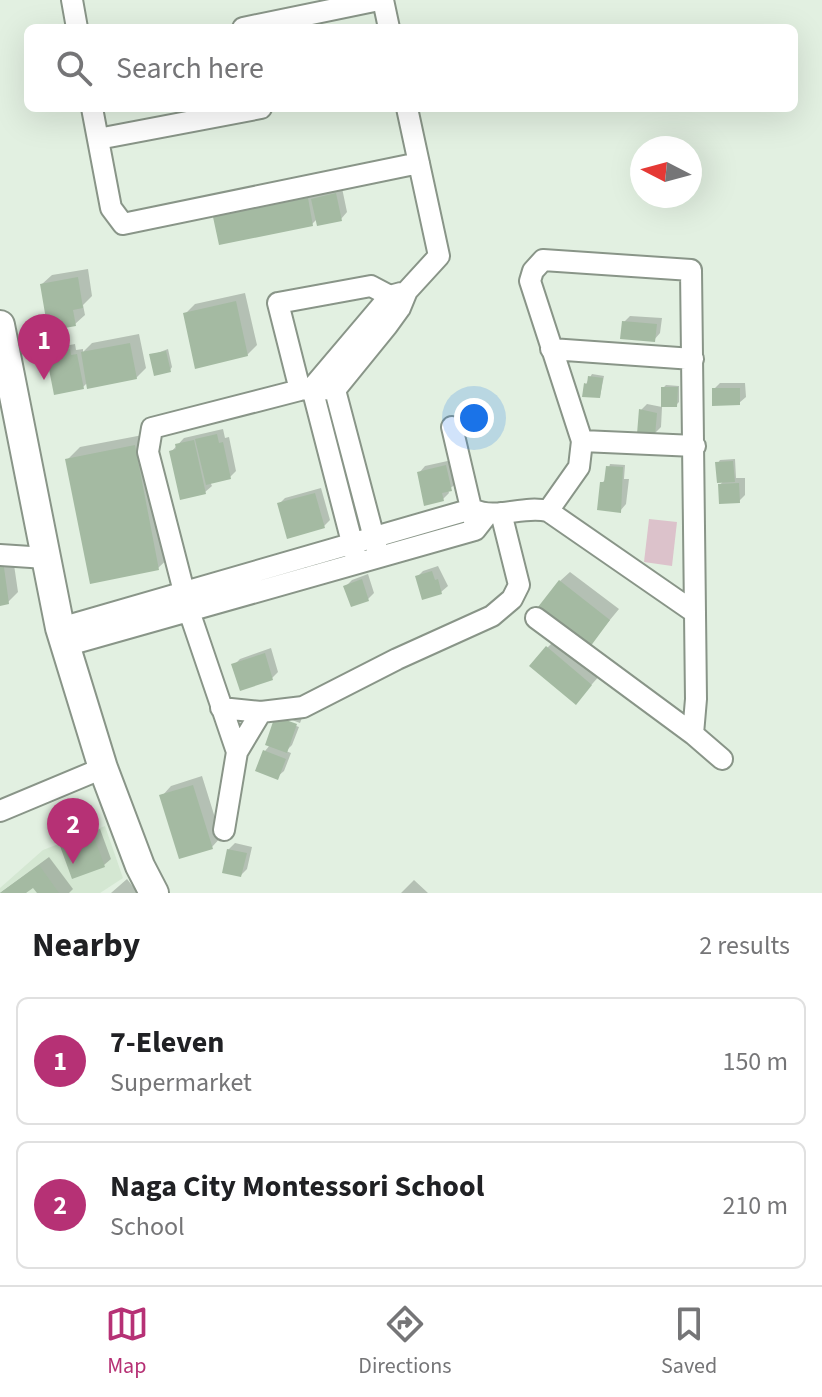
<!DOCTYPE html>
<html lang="en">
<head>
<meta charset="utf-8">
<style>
	:root { --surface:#fff; --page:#f2f2f2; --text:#202124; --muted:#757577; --line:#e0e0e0; --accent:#b63175 }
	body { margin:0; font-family:"Source Sans 3",sans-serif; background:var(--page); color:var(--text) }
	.compass { position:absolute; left:630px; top:136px; width:72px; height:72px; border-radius:50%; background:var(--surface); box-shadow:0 8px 32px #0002; rotate:276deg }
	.you { position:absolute; left:474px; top:418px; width:28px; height:28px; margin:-20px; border:6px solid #fff; border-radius:50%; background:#1a73e8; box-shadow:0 0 0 12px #1a73e833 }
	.badge { display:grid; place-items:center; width:52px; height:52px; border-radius:50%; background:var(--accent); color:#fff; font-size:26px; font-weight:700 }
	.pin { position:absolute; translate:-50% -66px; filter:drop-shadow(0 2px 4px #0008) }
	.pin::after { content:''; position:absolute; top:42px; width:28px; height:24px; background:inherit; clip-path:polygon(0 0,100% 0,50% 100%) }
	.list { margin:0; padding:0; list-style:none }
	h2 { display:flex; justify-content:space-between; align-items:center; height:104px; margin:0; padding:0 32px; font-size:34px }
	h2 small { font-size:26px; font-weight:400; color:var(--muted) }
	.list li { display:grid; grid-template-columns:52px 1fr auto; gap:24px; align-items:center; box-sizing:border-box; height:128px; margin:0 16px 16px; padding:0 16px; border:2px solid var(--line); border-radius:12px }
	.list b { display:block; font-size:30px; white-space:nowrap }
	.list p { margin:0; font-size:26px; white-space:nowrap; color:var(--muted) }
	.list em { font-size:26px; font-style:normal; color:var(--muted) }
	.icon { flex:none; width:44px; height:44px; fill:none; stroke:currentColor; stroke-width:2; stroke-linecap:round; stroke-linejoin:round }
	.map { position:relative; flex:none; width:822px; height:893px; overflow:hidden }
	.search { position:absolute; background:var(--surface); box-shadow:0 8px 32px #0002; left:24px; right:24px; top:24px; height:88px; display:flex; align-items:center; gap:20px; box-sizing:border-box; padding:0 28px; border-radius:12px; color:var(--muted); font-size:30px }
	.sheet { height:392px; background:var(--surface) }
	nav { display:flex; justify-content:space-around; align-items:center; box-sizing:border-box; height:112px; border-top:2px solid var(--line); background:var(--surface); font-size:22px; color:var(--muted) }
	nav a { display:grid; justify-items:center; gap:4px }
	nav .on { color:var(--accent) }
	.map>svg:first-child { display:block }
	.built { fill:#d4e7d2 }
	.green { fill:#dcc2cb }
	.shadow { fill:#0003 }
	.building { fill:#a4baa2 }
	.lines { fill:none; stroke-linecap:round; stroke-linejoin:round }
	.minor-casing { stroke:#899588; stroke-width:24 }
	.secondary-casing { stroke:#899588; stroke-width:32 }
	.minor { stroke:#fff; stroke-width:20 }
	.secondary { stroke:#fff; stroke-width:28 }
</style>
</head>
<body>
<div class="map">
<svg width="822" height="893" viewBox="0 0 822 893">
	<rect width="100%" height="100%" fill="#e2f0e1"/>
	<path class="built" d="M105 826 123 878 100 893H0V888L43 850Z"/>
	<path class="green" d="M649 519 677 522 672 566 644 562Z"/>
	<path class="shadow" d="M342 188 347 212 341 219H317L312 224 215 217 225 208Z
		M88 269 92 296 83 305 85 315 75 324 42 284 52 275Z
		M245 293 257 345 247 355 185 314 195 304Z
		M630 316 662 318 660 333 654 340 624 322Z
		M139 334 146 368 136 378 88 382 83 387 48 354 54 348 75 344 76 350 83 349V352L92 343Z
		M168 349 172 367 170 370 152 355Z
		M592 374 604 376 600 396 586 384Z
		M720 383H745L746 397 739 403 714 389Z
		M666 385 679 386V402L676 405 663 388Z
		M647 404 662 407 661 427 655 433 641 410Z
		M223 429 225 438 229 437 236 471 230 477 210 482 212 486 205 492 171 452 184 438Z
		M148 434 172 555 158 568 67 460 80 447Z
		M735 459 736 478H745V495L739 501 720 485 724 480 718 463 720 460Z
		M452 460 457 483 448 490 449 493 443 499 419 473 425 466Z
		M610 464 625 465 624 479H629L626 504 620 511 602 483 606 479Z
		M321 488 330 520 324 526 279 504 285 498Z
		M0 549 12 551 18 592 8 602 0 604Z
		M438 566 448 586 441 592 417 577 423 571Z
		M570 572 619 609 590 644 560 581Z
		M368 574 374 593 368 599 346 586 352 580Z
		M557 638 601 674 585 692 547 648Z
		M271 648 278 672 272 678 234 665 240 659Z
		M283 711 302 718 300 723 279 715Z
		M277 719 299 727 292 745 286 751 291 753 284 771 277 777 265 751 270 745Z
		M202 776 221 837 212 847 162 796 171 786Z
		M100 829 111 859 104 865 63 846 69 840Z
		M235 843 252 847 247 869 241 875 228 850Z
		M49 857 73 889 69 893H39L33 885 25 893H0Z
		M127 879 138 893H111Z
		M414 880 428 893H401Z"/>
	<path class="building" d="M336 193 342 221 317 226 311 199Z
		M308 198 313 226 219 245 213 217Z
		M78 277 83 308 73 310 76 326 48 331 40 284Z
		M236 301 248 356 195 369 183 313Z
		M622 321 657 324 655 342 620 339Z
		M130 343 137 379 87 389 81 352Z
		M70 349 71 355 77 354 84 389 54 395 46 354Z
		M166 351 171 372 154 376 149 354Z
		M588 376 603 378 600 398 582 397 584 383 587 384Z
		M661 387H678L677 407H661Z
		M712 388H740V405L712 406Z
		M639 409 657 413 655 436 637 434Z
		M217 434 219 443 223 442 231 479 206 485 195 439Z
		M194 440 206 494 180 500 169 451 176 449 175 444Z
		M135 445 159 570 90 584 65 459Z
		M733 461 735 482 717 483 715 462Z
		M446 465 452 491 442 493 444 501 424 506 417 472Z
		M606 466 623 467 621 513 597 510 600 482H604Z
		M739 483 740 503 719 504 718 484Z
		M315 493 325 528 287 539 277 503Z
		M0 559 3 560 9 604 0 606Z
		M432 571 435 580 438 579 442 594 422 600 415 576Z
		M362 579 369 601 351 607 343 586Z
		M559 580 610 620 590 647 538 607Z
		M546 646 592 685 576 705 529 666Z
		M265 653 273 680 240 691 231 664Z
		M275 716 297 724 287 753 265 745Z
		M263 750 286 759 278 780 255 771Z
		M193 785 213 849 179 859 159 795Z
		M93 834 105 867 72 879 60 846Z
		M227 849 247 853 241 877 222 873Z
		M39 865 59 893H37L33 888 26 893H0Z"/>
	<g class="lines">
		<defs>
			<path id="minor" d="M72 0 77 28
				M383 0 389 28
				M243 28 379 0
				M92 108 111 208 123 224 419 163
				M98 139 261 108
				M551 349 693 359
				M312 388 355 554
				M312 388 390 296 401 293
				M300 390 278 303 371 286 390 296 400 308
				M452 427 474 521
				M582 441 695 446
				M548 511 579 467 582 441 530 281 533 271 543 260 691 270 696 699 693 734
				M0 555 46 558
				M379 557 335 390 387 326 400 308 407 291 439 256 407 108
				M536 618 693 734 722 759
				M60 628 472 509C497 521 521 505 548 511L694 612
				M65 646 475 530 486 516
				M221 708 261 712 303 707 397 659 492 616 512 599 519 585 501 513
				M237 752 261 712
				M0 811 103 768
				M224 830 237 752 189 611 148 452 152 428 300 390 312 388 335 390"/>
			<path id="secondary" d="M0 325 60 628 103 768 140 866 154 893"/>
		</defs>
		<use href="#minor" class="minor-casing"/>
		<use href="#secondary" class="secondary-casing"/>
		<use href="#minor" class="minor"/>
		<use href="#secondary" class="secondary"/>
	</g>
</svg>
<svg class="compass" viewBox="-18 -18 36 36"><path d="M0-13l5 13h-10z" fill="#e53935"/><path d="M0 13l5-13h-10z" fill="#757577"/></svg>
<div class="you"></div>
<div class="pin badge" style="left:44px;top:380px">1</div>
<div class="pin badge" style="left:73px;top:864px">2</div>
<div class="search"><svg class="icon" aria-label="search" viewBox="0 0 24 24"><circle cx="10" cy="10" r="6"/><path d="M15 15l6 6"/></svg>Search here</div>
</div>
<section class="sheet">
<h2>Nearby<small>2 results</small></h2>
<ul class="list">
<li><span class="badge">1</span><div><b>7-Eleven</b><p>Supermarket</p></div><em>150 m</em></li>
<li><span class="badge">2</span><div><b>Naga City Montessori School</b><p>School</p></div><em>210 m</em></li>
</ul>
</section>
<nav>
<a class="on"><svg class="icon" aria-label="map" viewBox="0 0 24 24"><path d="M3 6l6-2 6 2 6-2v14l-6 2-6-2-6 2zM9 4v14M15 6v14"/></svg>Map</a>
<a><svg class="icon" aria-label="directions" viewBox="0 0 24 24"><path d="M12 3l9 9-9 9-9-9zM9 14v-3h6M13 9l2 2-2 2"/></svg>Directions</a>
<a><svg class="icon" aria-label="saved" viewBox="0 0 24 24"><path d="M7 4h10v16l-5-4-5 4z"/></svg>Saved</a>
</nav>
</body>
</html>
